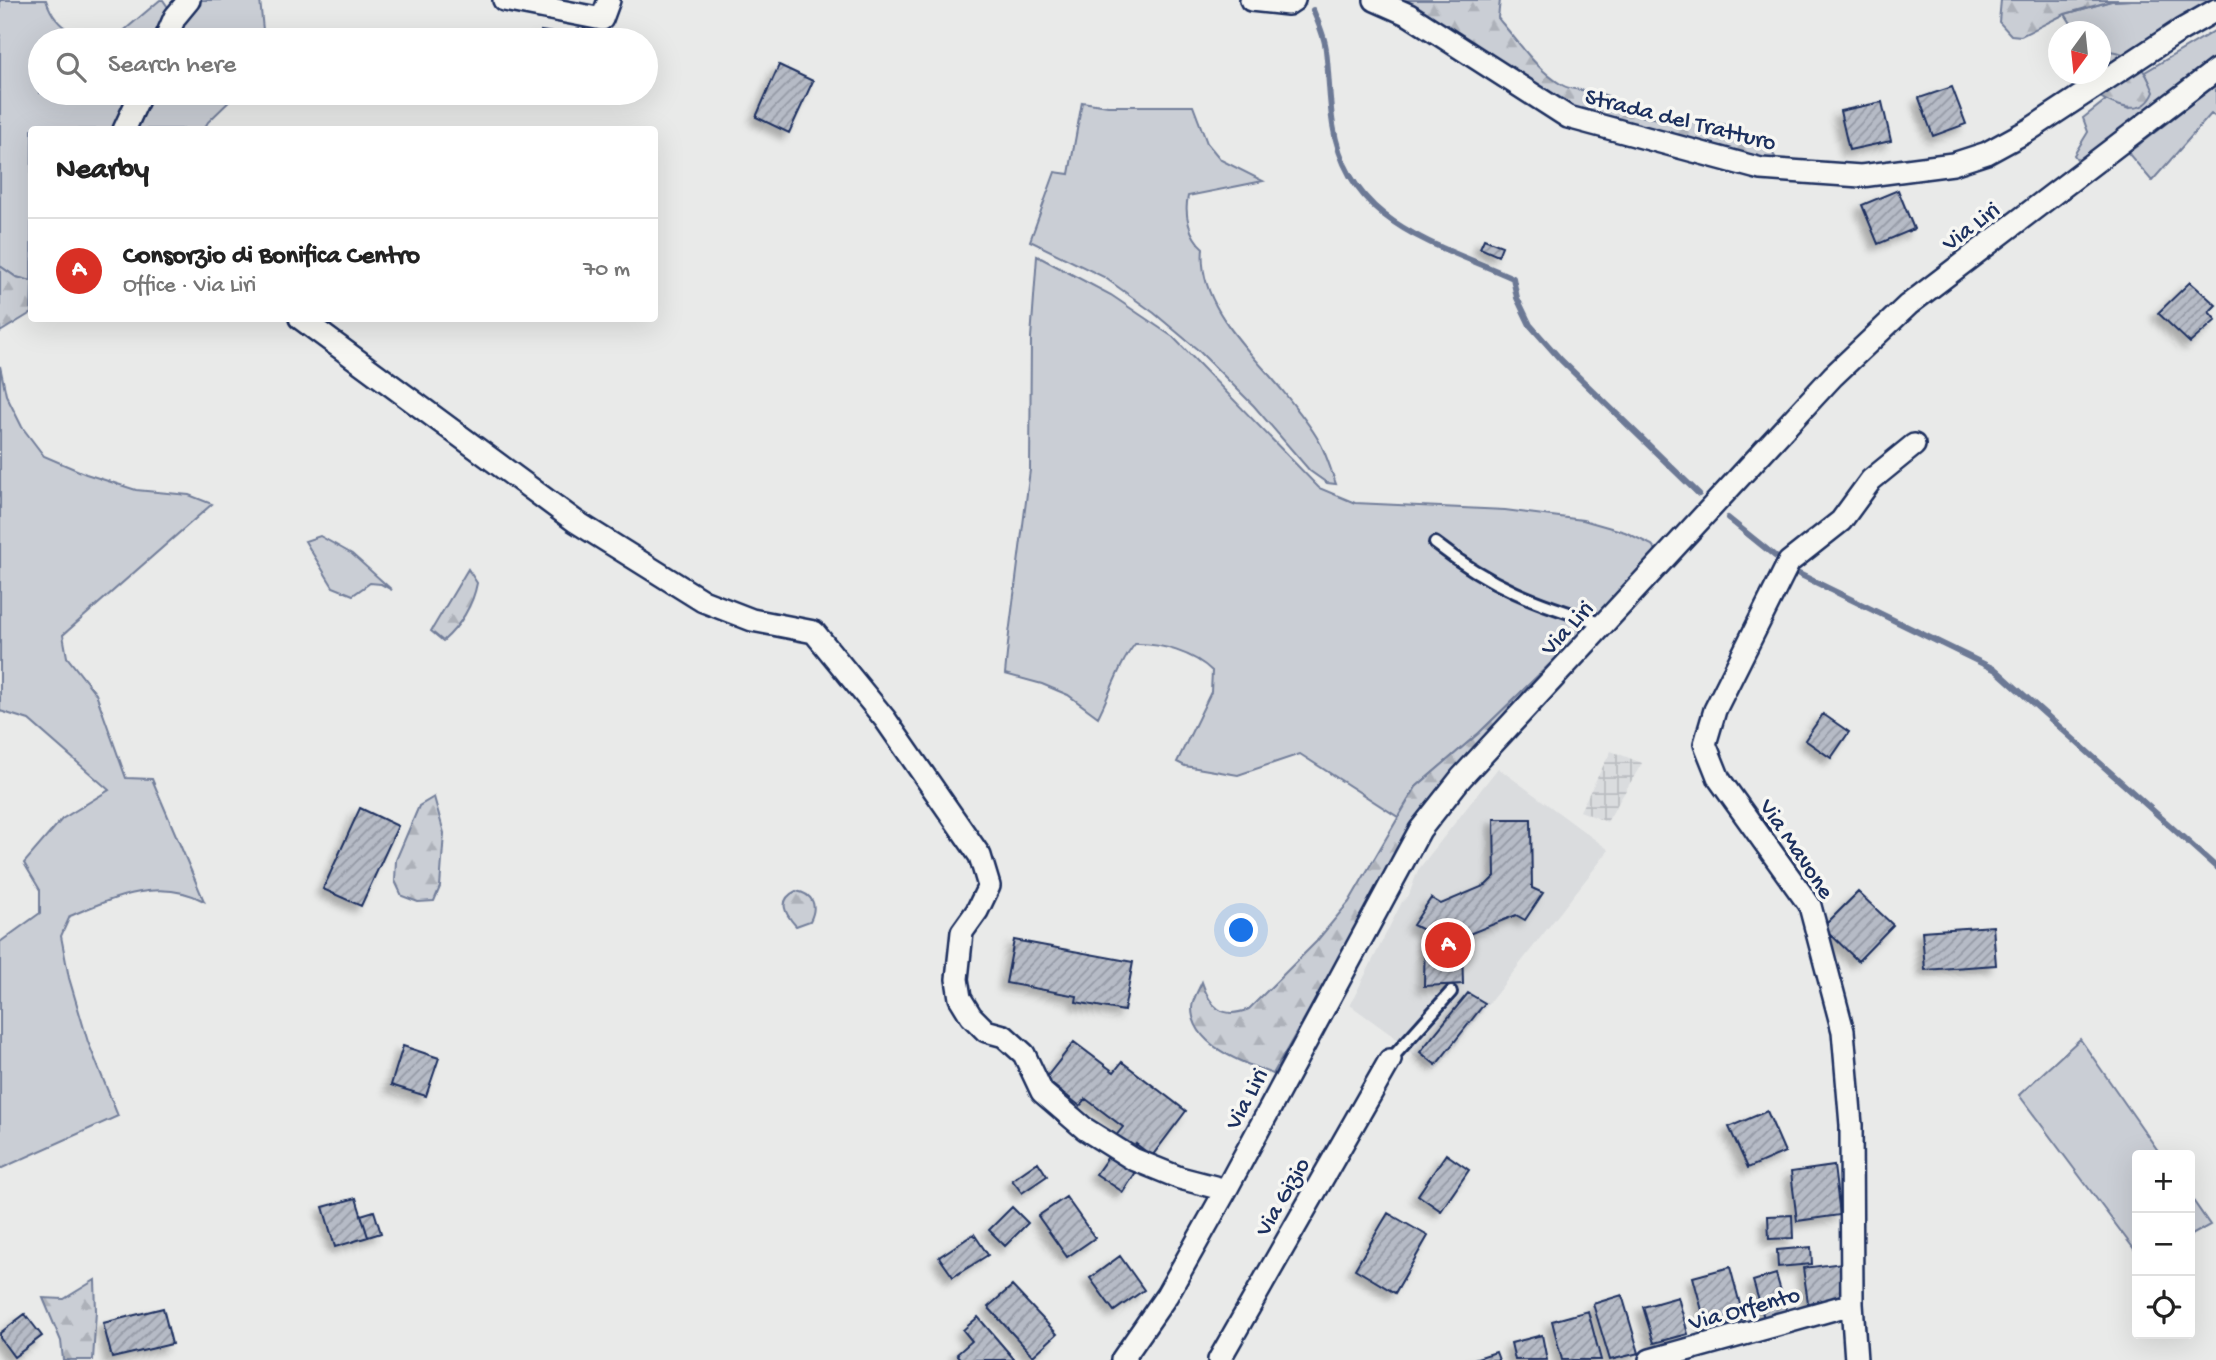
<!DOCTYPE html>
<html lang="en">
<head>
<meta charset="utf-8">
<style>
	:root { --surface:#fff; --page:#f6f6f6; --text:#222; --muted:#767676; --line:#e0e0e0; --accent:#d93025 }
	body { margin:0; font-family:"Gochi Hand",sans-serif; background:var(--page); color:var(--text) }
	.controls { position:absolute; right:21px; bottom:21px; display:grid; overflow:hidden; border-radius:7px; box-shadow:0 7px 28px #0002 }
	.controls button { width:63px; height:63px; display:grid; place-items:center; padding:0; border:0; border-bottom:2px solid var(--line); background:var(--surface); color:var(--text); font:35px sans-serif }
	.compass { position:absolute; left:2048px; top:21px; width:63px; height:63px; border-radius:50%; background:var(--surface); box-shadow:0 7px 28px #0002; rotate:195deg }
	.you { position:absolute; left:1242px; top:931px; width:24px; height:24px; margin:-18px; border:5px solid #fff; border-radius:50%; background:#1a73e8; box-shadow:0 0 0 10px #1a73e833 }
	.badge { display:grid; place-items:center; width:46px; height:46px; border-radius:50%; background:var(--accent); color:#fff; font-size:23px; font-weight:700 }
	.pin { position:absolute; translate:-50% -50%; border:4px solid #fff; box-shadow:0 2px 7px #0006 }
	.list { margin:0; padding:0; list-style:none }
	h2 { display:flex; justify-content:space-between; align-items:center; height:91px; margin:0; padding:0 28px; font-size:30px }
	h2 small { font-size:23px; font-weight:400; color:var(--muted) }
	.list li { display:grid; grid-template-columns:46px 1fr auto; gap:21px; align-items:center; box-sizing:border-box; height:105px; padding:0 28px; border-top:2px solid var(--line) }
	.list b { display:block; font-size:26px; white-space:nowrap }
	.list p { margin:0; font-size:23px; white-space:nowrap; color:var(--muted) }
	.list em { font-size:23px; font-style:normal; color:var(--muted) }
	.icon { flex:none; width:38px; height:38px; fill:none; stroke:currentColor; stroke-width:2; stroke-linecap:round; stroke-linejoin:round }
	.map { position:relative; flex:none; width:2216px; height:1360px; overflow:hidden }
	.search { position:absolute; background:var(--surface); box-shadow:0 7px 28px #0002; left:28px; top:28px; width:630px; height:77px; display:flex; align-items:center; gap:18px; box-sizing:border-box; padding:0 24px; border-radius:38px; color:var(--muted); font-size:26px }
	.panel { position:absolute; background:var(--surface); box-shadow:0 7px 28px #0002; left:28px; top:126px; width:630px; height:196px; border-radius:7px }
	.map>svg:first-child { display:block }
	.built { fill:#dadcde }
	.industrial { fill:url(#industrial-grid) }
	.green { fill:#caced5; stroke:#727e9a; stroke-width:2 }
	.forest { fill:url(#forest-firs); stroke:#727e9a; stroke-width:2 }
	.lines { fill:none; stroke-linecap:round; stroke-linejoin:round }
	.stream { stroke:#6c7995; stroke-width:6 }
	.building { fill:url(#building-hatch); stroke:#1b2f5e; stroke-width:2; filter:url(#shadow) }
	.service-casing { stroke:#1b2f5e; stroke-width:16 }
	.minor-casing { stroke:#1b2f5e; stroke-width:26 }
	.service { stroke:#f6f6f2; stroke-width:10 }
	.minor { stroke:#f6f6f2; stroke-width:21 }
	.labels { text-anchor:middle; stroke-width:7; stroke-linejoin:round; paint-order:stroke }
	.street-label { font-size:24px; fill:#1b2f5e; stroke:#f6f6f2 }
</style>
</head>
<body>
<div class="map">
<svg width="2216" height="1360" viewBox="0 0 2216 1360">
	<defs>
		<pattern id="industrial-grid" width="8" height="8" patternUnits="userSpaceOnUse" patternTransform="scale(1.75)"><rect width="8" height="8" fill="#dadcde"/><path d="M0 4h8M4 0v8" fill="none" stroke="#babdc1"/></pattern>
		<pattern id="forest-firs" width="22" height="20" patternUnits="userSpaceOnUse" patternTransform="scale(1.75)"><rect width="22" height="20" fill="#caced5"/><path d="M5 1l3.5 6h-7zM16 11l3.5 6h-7z" fill="#adb1b9"/></pattern>
		<pattern id="building-hatch" width="6" height="6" patternUnits="userSpaceOnUse" patternTransform="scale(1.75)"><rect width="6" height="6" fill="#b6bbc6"/><path d="M-1 1l2-2M0 6l6-6M5 7l2-2" fill="none" stroke="#9398a4"/></pattern>
		<filter id="shadow"><feDropShadow dx="-6" dy="6" stdDeviation="3.5" flood-color="#0004"/></filter>
	</defs>
	<rect width="100%" height="100%" fill="#e9eae9"/>
	<filter id="ink" filterUnits="userSpaceOnUse"><feTurbulence type="fractalNoise" baseFrequency=".0143" numOctaves="2"/><feDisplacementMap in="SourceGraphic" scale="14" xChannelSelector="R" yChannelSelector="G"/><feConvolveMatrix kernelMatrix="1 2 1 2 8 2 1 2 1" color-interpolation-filters="sRGB"/></filter>
	<g filter="url(#ink)">
		<path class="built" d="M1498 768 1609 850 1436 1071 1412 1055 1397 1039 1350 1005 1402 902 1409 895 1418 870Z"/>
		<path class="industrial" d="M1611 751 1642 763 1607 822 1580 811Z"/>
		<path class="green" d="M0 0H46C58 35 80 36 114 39L160 0H163L174 16 186 0H260L264 40H40V93H238L208 122 204 129 32 130 31 281 16 277 0 266Z
			M2131 0H2216L2131 57 2109 51 2101 54 2100 32 2076 31 2065 14 2111 1Z
			M2216 30V61L2080 163 2074 155 2088 132 2083 118 2106 100 2129 109 2150 83 2145 72Z
			M2216 85V117L2211 114 2152 181 2128 153Z
			M1082 102 1108 106H1193L1207 143 1221 160 1263 181 1188 196C1184 214 1189 236 1203 248 1197 307 1253 353 1286 395 1298 411 1315 430 1323 449 1328 460 1332 473 1336 484L1327 483 1310 471 1254 406 1198 350 1154 313 1104 277 1030 241 1055 172 1069 174Z
			M1037 256 1111 295 1173 337 1319 488 1355 503 1505 510 1583 520 1625 532 1652 545 1661 556 1479 733 1416 787 1398 817 1300 754 1238 775 1185 766 1177 762 1211 692 1212 671C1194 653 1160 643 1135 644 1119 664 1110 694 1098 717L1068 695 1042 684 1005 674 1009 634 1030 470 1031 338Z
			M0 366 6 395 22 427 44 456 86 474 136 490 189 495 212 504 63 635 67 657 96 694 126 778 152 779 204 901C159 877 113 898 70 916L61 936 69 978 88 1042 118 1116 0 1169V942L40 913V890L24 863 62 819 109 790 29 720 0 711Z
			M320 536 352 554 392 590 381 584 370 583 353 595 333 587 305 541Z
			M2080 1039 2161 1155H2137V1253L2019 1095Z
			M2190 1196 2210 1225 2190 1236Z"/>
		<path class="forest" d="M1394 0H1500L1498 18 1502 23C1520 44 1538 71 1562 85 1572 91 1583 89 1593 92 1599 93 1608 96 1614 99 1620 103 1623 110 1630 113 1683 130 1748 105 1780 165L1568 110Z
			M2001 0H2131L2111 1 2065 14 2021 36 2011 35 1999 22Z
			M2109 51C2135 53 2145 69 2154 92 2142 123 2104 101 2086 88L2087 74H2100L2101 54Z
			M0 266 16 277 32 281 31 313 0 332Z
			M468 569 477 583C473 605 460 626 443 641L431 631Z
			M1585 630 1416 821 1273 1074C1243 1063 1192 1046 1192 1008 1192 1000 1199 989 1202 982 1210 1007 1222 1020 1249 1009L1316 942 1349 902 1416 787 1479 733Z
			M434 797 444 833 440 887 434 901 418 902 402 896 395 881 396 860 419 806Z
			M796 891C813 894 818 905 810 921L796 926C785 914 777 900 796 891Z
			M95 1280 96 1311 93 1360H63L61 1341 43 1298 64 1299Z"/>
		<g class="lines">
			<path class="stream" d="M1313 10C1318 22 1325 37 1326 50 1329 75 1329 100 1333 125 1348 224 1433 242 1513 278L1517 298 1530 325 1561 360 1699 494
				M1728 518 1775 556
				M1799 574 1996 670 2216 867"/>
		</g>
		<path class="building" d="M541 31 588 38V40H540Z
			M779 65 813 81 789 133 756 117Z
			M1952 87 1966 124 1933 136 1919 98Z
			M1882 102 1891 141 1849 150 1840 111Z
			M1898 190 1914 229 1878 244 1862 205Z
			M1484 239 1502 246 1498 256 1480 248Z
			M2190 282 2216 305 2209 312 2216 320 2190 343 2158 313Z
			M1823 714 1849 732 1831 758 1805 740Z
			M360 808 398 826 361 906 323 889Z
			M1494 819H1531L1532 888 1543 893 1525 920 1516 915 1469 934 1462 946 1463 984 1424 986 1425 931 1413 925 1431 898 1441 904 1486 885 1495 876Z
			M1858 892 1893 925 1858 961 1823 927Z
			M1993 926 1996 965 1925 970 1922 931Z
			M1014 940 1133 962 1124 1011 1076 1002 1077 996 1006 983Z
			M1468 993 1485 1003 1436 1065 1420 1052Z
			M1074 1042 1114 1072 1122 1062 1186 1111 1152 1156 1136 1144 1132 1150 1115 1137 1123 1127 1086 1099 1080 1106 1045 1079Z
			M403 1046 439 1058 426 1096 391 1085Z
			M1767 1111 1785 1152 1748 1168 1729 1127Z
			M1110 1154 1136 1172 1123 1192 1096 1174Z
			M1446 1154 1469 1170 1441 1211 1418 1195Z
			M1038 1162 1047 1176 1022 1193 1012 1180Z
			M1834 1166 1840 1215 1797 1221 1791 1172Z
			M1066 1197 1095 1238 1067 1257 1038 1216Z
			M356 1198 368 1237 335 1247 323 1207Z
			M1012 1207 1028 1223 1005 1246 989 1230Z
			M374 1211 381 1233 368 1237 361 1215Z
			M1388 1213 1428 1236 1395 1293 1355 1269Z
			M1792 1215 1793 1238 1769 1239 1768 1216Z
			M974 1234 988 1255 953 1277 939 1257Z
			M1811 1247 1812 1264 1778 1267 1777 1250Z
			M1120 1256 1144 1290 1114 1311 1090 1278Z
			M1842 1263 1846 1299 1808 1303 1803 1268Z
			M1730 1267 1744 1319 1707 1329 1693 1277Z
			M1776 1274 1787 1312 1764 1318 1753 1281Z
			M1012 1286 1057 1334 1033 1356 988 1307Z
			M1622 1295 1639 1353 1610 1360 1593 1304Z
			M1678 1297 1688 1334 1654 1343 1643 1307Z
			M163 1308 172 1344 112 1358 103 1323Z
			M1588 1311 1601 1360H1562L1552 1321Z
			M25 1314 42 1336 14 1357 0 1338V1333Z
			M978 1317 1014 1359 1012 1360H962L957 1354 972 1341 963 1330Z
			M1542 1335 1547 1360H1515L1511 1343Z
			M1496 1352 1499 1360H1471Z"/>
		<g class="lines">
			<defs>
				<path id="service" d="M1435 543C1491 587 1537 604 1604 624
					M1390 1060 1451 992"/>
				<path id="minor" d="M504 0 602 19 609 0
					M1251 0 1288 4 1294 0
					M1375 0 1409 15 1568 117 1761 169 1861 176 1953 164 1987 153 2029 130 2181 30 2216 10
					M165 40 175 17 189 0
					M124 130 141 93
					M300 318 575 521 703 601 752 620 814 632 885 719 980 856 989 886 977 911 962 932 957 979 960 998 971 1016 986 1031 1004 1036 1024 1054 1042 1092 1085 1129 1133 1159 1180 1178 1226 1190
					M1122 1360 1167 1295 1226 1190 1420 830 1461 778 1833 376 1908 305 2216 70
					M1219 1360 1390 1060
					M1650 1360 1852 1304
					M1856 1360 1852 1304 1851 1125 1843 1031 1810 906 1719 779 1705 744 1715 710 1789 562 1841 521 1871 480 1914 445"/>
			</defs>
			<use href="#service" class="service-casing"/>
			<use href="#minor" class="minor-casing"/>
			<use href="#service" class="service"/>
			<use href="#minor" class="minor"/>
		</g>
	</g>
	<g class="labels">
		<g class="street-label">
			<text transform="translate(1681 118) rotate(14)" y="8">Strada del Tratturo</text>
			<text transform="translate(1970 225) rotate(-37)" y="8">Via Liri</text>
			<text transform="translate(1566 627) rotate(-47)" y="8">Via Liri</text>
			<text transform="translate(1798 848) rotate(56)" y="8">Via Mavone</text>
			<text transform="translate(1245 1098) rotate(-62)" y="8">Via Liri</text>
			<text transform="translate(1281 1196) rotate(-60)" y="8">Via Gizio</text>
			<text transform="translate(1744 1307) rotate(-15)" y="8">Via Orfento</text>
		</g>
	</g>
</svg>
<div class="controls">
<button>+</button>
<button>−</button>
<button><svg class="icon" aria-label="locate" viewBox="0 0 24 24"><circle cx="12" cy="12" r="6"/><path d="M12 2v4M12 18v4M2 12h4M18 12h4"/></svg></button>
</div>
<svg class="compass" viewBox="-18 -18 36 36"><path d="M0-13l5 13h-10z" fill="#e53935"/><path d="M0 13l5-13h-10z" fill="#767676"/></svg>
<div class="you"></div>
<div class="pin badge" style="left:1448px;top:945px">A</div>
<div class="search"><svg class="icon" aria-label="search" viewBox="0 0 24 24"><circle cx="10" cy="10" r="6"/><path d="M15 15l6 6"/></svg>Search here</div>
<section class="panel">
<h2>Nearby<small></small></h2>
<ul class="list">
<li><span class="badge">A</span><div><b>Consorzio di Bonifica Centro</b><p>Office · Via Liri</p></div><em>70 m</em></li>
</ul>
</section>
</div>
</body>
</html>
